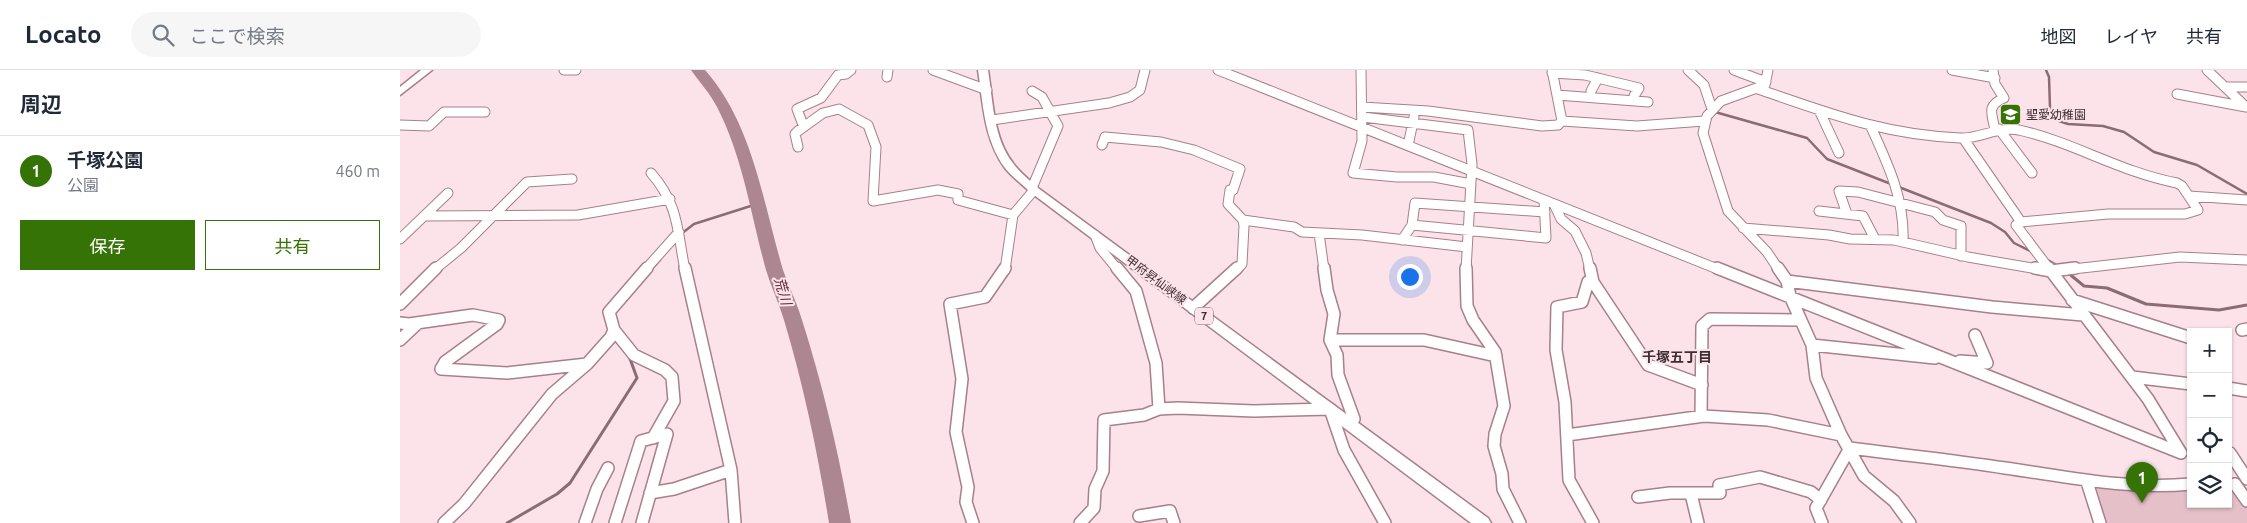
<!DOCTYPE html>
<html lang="ja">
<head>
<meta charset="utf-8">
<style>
	:root { --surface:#fff; --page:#f6f6f7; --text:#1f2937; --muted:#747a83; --line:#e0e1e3; --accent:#367307 }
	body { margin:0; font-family:Ubuntu,"Noto Sans JP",sans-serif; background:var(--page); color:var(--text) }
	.controls { position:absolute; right:15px; bottom:15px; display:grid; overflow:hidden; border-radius:0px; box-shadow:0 1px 4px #0004 }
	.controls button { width:45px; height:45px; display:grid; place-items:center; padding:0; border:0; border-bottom:1px solid var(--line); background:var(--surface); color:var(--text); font:25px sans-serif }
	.you { position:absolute; left:1009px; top:206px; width:18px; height:18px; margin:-12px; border:4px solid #fff; border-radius:50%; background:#1a73e8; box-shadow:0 0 0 8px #1a73e833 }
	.badge { display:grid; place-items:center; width:32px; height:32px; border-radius:50%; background:var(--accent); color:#fff; font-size:16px; font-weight:700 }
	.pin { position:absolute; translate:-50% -41px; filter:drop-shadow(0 1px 2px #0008) }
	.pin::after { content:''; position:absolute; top:26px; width:18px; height:15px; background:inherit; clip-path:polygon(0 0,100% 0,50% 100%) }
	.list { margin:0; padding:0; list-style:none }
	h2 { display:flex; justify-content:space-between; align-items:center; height:65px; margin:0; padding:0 20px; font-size:21px }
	h2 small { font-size:16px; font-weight:400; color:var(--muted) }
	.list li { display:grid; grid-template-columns:32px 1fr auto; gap:15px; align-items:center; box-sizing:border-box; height:70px; padding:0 20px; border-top:1px solid var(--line) }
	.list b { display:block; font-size:19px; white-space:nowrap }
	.list p { margin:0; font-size:16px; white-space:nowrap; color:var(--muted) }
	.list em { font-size:16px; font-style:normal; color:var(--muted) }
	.actions { display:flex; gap:10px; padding:15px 20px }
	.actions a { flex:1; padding:11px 0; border:1px solid var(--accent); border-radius:0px; text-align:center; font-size:18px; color:var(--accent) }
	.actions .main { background:var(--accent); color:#fff }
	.icon { flex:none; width:28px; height:28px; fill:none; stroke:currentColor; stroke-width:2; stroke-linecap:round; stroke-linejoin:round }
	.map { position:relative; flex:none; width:1847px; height:453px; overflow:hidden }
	header { display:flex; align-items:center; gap:30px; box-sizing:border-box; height:70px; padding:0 25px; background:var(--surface); border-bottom:1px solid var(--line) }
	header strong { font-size:24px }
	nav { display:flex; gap:28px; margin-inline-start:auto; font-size:18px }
	.search { width:350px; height:45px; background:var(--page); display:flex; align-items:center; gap:12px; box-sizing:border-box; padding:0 18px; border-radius:28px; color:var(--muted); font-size:19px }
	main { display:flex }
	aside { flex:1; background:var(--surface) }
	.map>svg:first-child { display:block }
	.green { fill:#e5c0c9 }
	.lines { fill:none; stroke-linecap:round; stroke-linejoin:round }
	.stream-far1 { stroke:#8b6c74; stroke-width:2.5 }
	.stream { stroke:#8b6c74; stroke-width:3 }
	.river { fill:#ac8791; fill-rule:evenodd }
	.minor-far1-casing { stroke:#a6808a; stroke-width:11 }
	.minor-casing { stroke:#a6808a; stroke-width:14 }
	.major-casing { stroke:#a6808a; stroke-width:3 }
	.minor-far1 { stroke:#fff; stroke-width:9 }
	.minor { stroke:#fff; stroke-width:11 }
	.major { fill:#fff; fill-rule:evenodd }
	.labels { text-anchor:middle; stroke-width:4; stroke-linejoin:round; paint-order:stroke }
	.shield { fill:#fce3e9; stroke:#776469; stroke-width:1 }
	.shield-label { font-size:11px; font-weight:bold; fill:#3e2e32 }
	.poi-label { font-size:12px; fill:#3e2e32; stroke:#fce3e9; text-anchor:start }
	.street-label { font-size:12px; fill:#3e2e32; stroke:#fce3e9 }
	.water-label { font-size:14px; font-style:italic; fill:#572536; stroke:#fce3e9 }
	.neighbourhood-label { font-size:14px; font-weight:bold; fill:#3e2e32; stroke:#fce3e9 }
</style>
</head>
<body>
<header>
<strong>Locato</strong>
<div class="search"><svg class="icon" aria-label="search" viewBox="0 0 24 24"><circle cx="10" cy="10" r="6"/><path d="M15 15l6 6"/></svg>ここで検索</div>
<nav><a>地図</a><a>レイヤ</a><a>共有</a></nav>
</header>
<main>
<aside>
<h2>周辺<small></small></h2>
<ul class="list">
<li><span class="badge">1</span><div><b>千塚公園</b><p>公園</p></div><em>460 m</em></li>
</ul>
<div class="actions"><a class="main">保存</a><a>共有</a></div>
</aside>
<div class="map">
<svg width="1847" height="453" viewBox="0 0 1847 453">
	<rect width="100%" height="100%" fill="#fce3e9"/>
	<path class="green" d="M1687 412 1791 414V434H1828V421L1842 425 1847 431V453H1700Z"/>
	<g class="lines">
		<path class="stream-far1" d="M1646 0 1649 7 1650 38 1659 51 1668 54 1703 56 1724 62 1754 82 1797 95 1847 124
			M1316 40 1315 42 1407 68 1427 89 1591 153 1605 162 1614 173 1634 183
			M281 164 294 154 357 134
			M1646 189 1660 197
			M251 200 260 190"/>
		<path class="stream" d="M251 200 252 198
			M1667 202 1684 216 1707 218 1746 234 1819 240 1847 235
			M107 453 157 424 170 413 237 308 229 286"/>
		<path class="river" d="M291 0H305C353 54 363 133 383 200 389 217 397 233 402 250 423 316 439 384 451 453H429C418 384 404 317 384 250 379 233 371 217 366 200 351 146 343 87 317 37 310 23 300 13 291 0Z"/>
		<defs>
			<path id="minor-far1" d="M164 0H176
				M533 0 587 20
				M818 0 1320 200
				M961 0 962 71 953 103 997 107H1034L1071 114
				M1152 0 1162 51
				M1288 0 1304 15 1312 39
				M1334 0 1366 12
				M1368 0 1365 15 1321 31 1307 46 1303 63 1328 141 1367 182 1379 200
				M1552 0 1595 8
				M1593 0 1595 14 1604 28C1586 36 1592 43 1595 60
				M1807 0 1846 37
				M1152 3 1185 5 1239 18 1234 26
				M487 7 488 0
				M1825 17H1847
				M1358 19C1428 43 1484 65 1560 68 1580 69 1598 56 1619 60 1673 72 1720 102 1777 113L1782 116 1798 140 1785 144H1708L1621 152
				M632 21 642 27 658 56 632 118
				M1191 21 1198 8
				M1777 24 1846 37
				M1157 25 1248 32
				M962 37 1028 41 1142 56 1158 55 1162 51 1237 56 1304 51
				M1419 40 1439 83
				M963 47 1068 60 1072 94 1066 200
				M592 50 709 33 730 27 740 20 745 0
				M0 55 29 56 44 42H85
				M403 55 397 39 421 28 438 5 446 4 451 0
				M1471 57C1488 94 1505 130 1503 172
				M1599 59 1632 103
				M1563 68 1621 152 1616 155 1650 200
				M1009 71 1014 47
				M702 75 705 67 761 72 794 80 840 99 833 120H830L828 134 843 150 844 156 842 194 836 200
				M398 77 395 64 398 61 423 43 439 39 468 55 476 77 473 131 538 120 558 124V130L613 145
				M251 103C279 135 277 160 285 200
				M1789 126 1847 130
				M1154 134 1161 149 1175 161 1186 183 1190 200
				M1419 141 1463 146 1475 169
				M1447 144 1439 121 1458 122 1535 142 1543 150 1561 156V186
				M25 146 178 145 270 129
				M843 150 894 157 902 162 962 165 1067 177
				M1012 155 1146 168 1144 130
				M1343 158 1429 165 1450 169 1494 170 1568 187 1643 200
				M919 163 924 200
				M695 165 700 178 718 200
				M0 169 48 123
				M1002 170 1012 155 1015 133 1145 142
				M34 200 61 178 127 112 172 109
				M245 200 279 162
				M605 200 613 145 634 120
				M1664 200 1780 187 1847 190"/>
			<path id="minor" d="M285 198 331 400 335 453
				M717 198 736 221 756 293 759 339
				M924 198 927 220 934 244 930 270 937 285 938 305 954 349 950 354
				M1066 198 1067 236 1073 250 1095 282 1104 336 1095 364 1094 376 1102 404 1103 419 1120 453
				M1190 198 1193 212 1248 295 1302 315
				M1317 198 1781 383
				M1378 198 1387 211 1390 226 1412 275 1416 308 1441 365 1464 406 1494 431 1510 453
				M1635 198 1651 201
				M1649 198 1651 201
				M1675 198 1651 201 1748 329 1781 383
				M1387 211 1592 237 1683 245
				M1193 212H1188L1182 232 1157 237 1156 280 1165 332 1169 410 1193 453
				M1672 230 1791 268
				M0 234 36 198
				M793 238 837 198
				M0 253 9 254 73 245 99 250 97 254 45 292 41 299 107 303 187 294
				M214 260 234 285 265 300 272 307 274 331 253 368
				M1842 260 1847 259
				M0 270 18 253
				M930 270H1024L1096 286
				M1412 275 1535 288
				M1560 291 1587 293 1575 265
				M1732 307 1791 314
				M1828 318 1847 321
				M1301 346 1302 256 1310 249 1400 250
				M1167 365 1304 346 1368 350 1441 365
				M1450 378C1502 385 1554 390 1605 398 1669 407 1727 420 1791 414
				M1830 383 1847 409
				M1687 412 1700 453
				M1835 414 1847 431
				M250 423 274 419 331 400
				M1291 424 1298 453
				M1238 427 1270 423H1320L1319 415 1360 407 1411 422 1421 430
				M739 446 770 441 774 453
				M44 453 64 434 152 324 187 294 211 267 214 260 209 242 247 198
				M185 453 197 419 208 398
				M215 453 241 371 267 364 242 453
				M573 453 566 432 568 417 556 362 562 309 550 234 585 227 605 198
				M680 453 694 438 695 419 703 401 704 350 744 345 759 339 778 338 854 341 930 339 944 380 985 453
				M1422 453 1416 438 1450 378"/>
			<path id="major" d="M21 0H32L0 25V17Z
				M578 0H588C593 30 593 68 613 93 620 103 630 110 638 118L1088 448 1091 453H1071L630 122C622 114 612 107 605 98 584 70 583 33 578 0Z"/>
		</defs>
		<use href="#minor-far1" class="minor-far1-casing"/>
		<use href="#minor" class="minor-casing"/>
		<use href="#major" class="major-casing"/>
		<use href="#minor-far1" class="minor-far1"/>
		<use href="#minor" class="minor"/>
		<use href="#major" class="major"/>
	</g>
	<defs>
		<symbol id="school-square" viewBox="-11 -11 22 22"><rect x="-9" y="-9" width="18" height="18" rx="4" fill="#367307" stroke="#fce3e9"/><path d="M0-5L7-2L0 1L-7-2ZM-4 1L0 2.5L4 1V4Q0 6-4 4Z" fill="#fff"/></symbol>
	</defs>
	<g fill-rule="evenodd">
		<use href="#school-square" x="1598" y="32" width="25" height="25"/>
	</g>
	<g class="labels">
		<rect class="shield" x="795" y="237.5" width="18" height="17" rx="4"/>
		<g class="shield-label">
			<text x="804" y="250">7</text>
		</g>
		<g class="poi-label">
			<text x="1626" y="49">聖愛幼稚園</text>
		</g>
		<g class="street-label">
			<text transform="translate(756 210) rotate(37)" y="4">甲府昇仙峡線</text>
		</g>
		<g class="water-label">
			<text transform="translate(383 221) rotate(74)" y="5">荒川</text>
		</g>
		<g class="neighbourhood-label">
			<text x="1277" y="292">千塚五丁目</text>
		</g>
	</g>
</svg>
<div class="controls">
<button>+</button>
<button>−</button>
<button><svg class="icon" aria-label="locate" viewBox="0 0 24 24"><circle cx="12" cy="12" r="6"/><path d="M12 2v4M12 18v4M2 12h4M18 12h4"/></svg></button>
<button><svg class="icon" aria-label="layers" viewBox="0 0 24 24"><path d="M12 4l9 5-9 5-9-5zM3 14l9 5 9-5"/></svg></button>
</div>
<div class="you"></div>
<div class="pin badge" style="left:1742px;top:433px">1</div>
</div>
</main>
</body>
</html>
